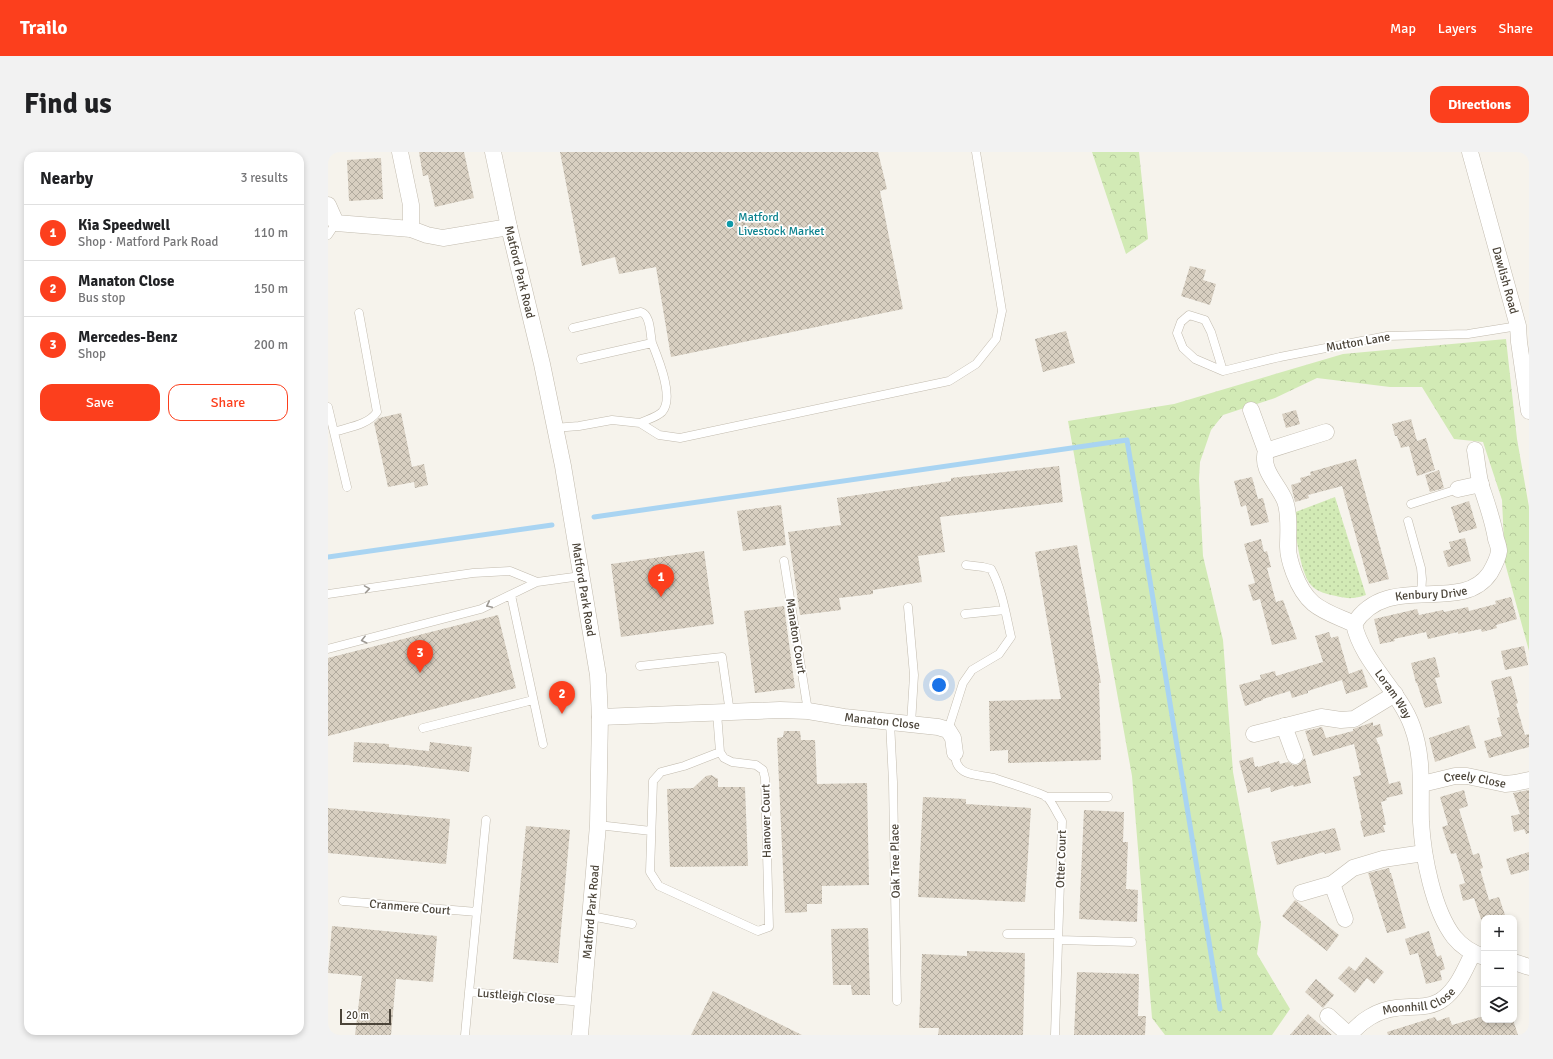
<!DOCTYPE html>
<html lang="en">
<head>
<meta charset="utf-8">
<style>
	:root { --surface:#fff; --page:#f2f2f2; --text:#202124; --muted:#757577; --line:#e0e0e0; --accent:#fc3f1d }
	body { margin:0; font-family:Signika,sans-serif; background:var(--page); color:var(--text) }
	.controls { position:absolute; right:12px; bottom:12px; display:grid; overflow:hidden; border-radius:8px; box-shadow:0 2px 6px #0003 }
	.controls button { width:36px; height:36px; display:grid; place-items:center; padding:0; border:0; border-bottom:1px solid var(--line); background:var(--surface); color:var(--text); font:20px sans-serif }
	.scale { position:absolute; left:12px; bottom:10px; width:51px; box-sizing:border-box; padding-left:4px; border:2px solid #4b4439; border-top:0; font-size:11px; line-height:14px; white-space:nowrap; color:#4b4439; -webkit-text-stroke:3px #fff; paint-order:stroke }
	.you { position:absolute; left:611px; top:533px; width:14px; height:14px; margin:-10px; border:3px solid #fff; border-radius:50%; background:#1a73e8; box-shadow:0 0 0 6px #1a73e833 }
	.badge { display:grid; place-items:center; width:26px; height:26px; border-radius:50%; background:var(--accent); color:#fff; font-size:13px; font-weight:700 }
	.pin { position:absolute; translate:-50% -33px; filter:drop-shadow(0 1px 2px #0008) }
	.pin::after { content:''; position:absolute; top:21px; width:14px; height:12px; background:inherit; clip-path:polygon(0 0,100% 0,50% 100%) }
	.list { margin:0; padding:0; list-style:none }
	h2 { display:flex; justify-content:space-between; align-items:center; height:52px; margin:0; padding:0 16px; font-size:17px }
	h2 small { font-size:13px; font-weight:400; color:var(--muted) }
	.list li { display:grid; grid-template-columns:26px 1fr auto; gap:12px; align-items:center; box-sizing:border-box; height:56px; padding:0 16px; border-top:1px solid var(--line) }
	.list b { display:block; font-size:15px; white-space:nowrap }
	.list p { margin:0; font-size:13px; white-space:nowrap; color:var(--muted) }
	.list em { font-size:13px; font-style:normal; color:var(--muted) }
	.actions { display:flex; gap:8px; padding:12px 16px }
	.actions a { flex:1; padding:9px 0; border:1px solid var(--accent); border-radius:12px; text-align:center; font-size:14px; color:var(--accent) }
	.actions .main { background:var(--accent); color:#fff }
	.icon { flex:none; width:22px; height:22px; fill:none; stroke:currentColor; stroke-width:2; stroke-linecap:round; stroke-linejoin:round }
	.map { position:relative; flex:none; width:1201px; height:883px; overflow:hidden; border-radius:12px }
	header { display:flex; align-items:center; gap:24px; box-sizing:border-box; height:56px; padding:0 20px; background:var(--accent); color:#fff }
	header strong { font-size:19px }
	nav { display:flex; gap:22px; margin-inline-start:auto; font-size:14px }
	.intro { display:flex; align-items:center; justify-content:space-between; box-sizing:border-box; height:96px; padding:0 24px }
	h1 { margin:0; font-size:28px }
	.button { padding:10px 18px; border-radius:12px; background:var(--accent); color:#fff; font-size:14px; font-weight:700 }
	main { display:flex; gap:24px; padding:0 24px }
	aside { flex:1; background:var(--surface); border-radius:12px; box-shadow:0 2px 6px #0003 }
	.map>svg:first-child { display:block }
	.grass { fill:url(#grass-dots) }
	.forest { fill:url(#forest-crowns) }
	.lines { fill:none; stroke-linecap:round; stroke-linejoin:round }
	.stream { stroke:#a9d4f2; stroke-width:5 }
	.building { fill:url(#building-cross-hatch) }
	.service-casing { stroke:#c2bbae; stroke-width:9 }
	.minor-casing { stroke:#c2bbae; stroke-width:17 }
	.service { stroke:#fff; stroke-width:8 }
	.minor { stroke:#fff; stroke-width:16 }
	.oneway { stroke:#9c9892 }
	.culture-dot { fill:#0f9aa8; stroke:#fff; stroke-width:1.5 }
	.labels { text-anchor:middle; stroke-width:3.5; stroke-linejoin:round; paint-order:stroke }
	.culture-label { font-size:12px; fill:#0d838f; stroke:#fff; text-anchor:start }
	.street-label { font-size:12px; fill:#4b4439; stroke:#fff }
</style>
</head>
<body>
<header>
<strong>Trailo</strong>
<nav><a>Map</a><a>Layers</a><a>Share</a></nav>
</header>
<div class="intro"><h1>Find us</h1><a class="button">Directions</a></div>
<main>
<aside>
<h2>Nearby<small>3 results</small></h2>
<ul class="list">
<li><span class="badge">1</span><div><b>Kia Speedwell</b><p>Shop · Matford Park Road</p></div><em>110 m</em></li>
<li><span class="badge">2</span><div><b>Manaton Close</b><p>Bus stop</p></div><em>150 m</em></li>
<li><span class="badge">3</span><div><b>Mercedes-Benz</b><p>Shop</p></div><em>200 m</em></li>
</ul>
<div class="actions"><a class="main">Save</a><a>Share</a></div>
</aside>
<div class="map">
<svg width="1201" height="883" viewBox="0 0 1201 883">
	<defs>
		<pattern id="grass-dots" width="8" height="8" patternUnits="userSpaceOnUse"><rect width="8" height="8" fill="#d2eab5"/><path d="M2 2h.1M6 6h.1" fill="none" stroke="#b6ca9c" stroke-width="1.8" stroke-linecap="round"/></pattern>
		<pattern id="forest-crowns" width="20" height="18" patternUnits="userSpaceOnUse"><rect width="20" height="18" fill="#d2eab5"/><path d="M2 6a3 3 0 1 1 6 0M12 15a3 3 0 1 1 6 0" fill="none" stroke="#b6ca9c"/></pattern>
		<pattern id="building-cross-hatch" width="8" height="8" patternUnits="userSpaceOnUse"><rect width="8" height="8" fill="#d8cfc1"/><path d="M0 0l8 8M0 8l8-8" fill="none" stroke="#b1aa9e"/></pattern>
	</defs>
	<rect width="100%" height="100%" fill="#f6f3ec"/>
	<path class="grass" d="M1007 345 1038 443C1025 447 1021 447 1008 444 999 442 989 440 983 433 972 421 967 378 965 361Z"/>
	<path class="forest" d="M764 0H811L820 87 798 102Z
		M1178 187 1189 287 1201 355V499L1177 411 1174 348 1155 290 1126 287 1094 235H1062L989 226 947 246 895 263 883 278 872 310 871 327 875 404 895 488 905 620 933 772 929 802 962 857 944 883H837L824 866 804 624 740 269 846 252 1015 202Z"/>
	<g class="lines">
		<path class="stream" d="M266 365 799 288 892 857
			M0 405 224 373"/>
	</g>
	<path class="building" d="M91 0H136L146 46 107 55 100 23 95 24Z
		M232 0H550L559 37 552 39 575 157 343 205 328 115 291 122 287 105 254 114Z
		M53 6 55 47 21 49 19 8Z
		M862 114 878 118 875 128 888 132 882 153 853 144Z
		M738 179 747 211 715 220 707 187Z
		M968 258 972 272 958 276 954 262Z
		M73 261 84 315 96 312 100 333 87 336 86 330 60 335 46 271 51 266Z
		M1083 267 1089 289 1098 286 1107 318 1089 324 1081 294 1073 296 1069 284H1067L1064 272Z
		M1028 307 1061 427 1041 432 1014 334 980 343 981 346 967 350 963 333 973 330 972 326 983 323 982 320Z
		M731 314 735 350 612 365 617 400 590 404 594 430 545 438V442L511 446 513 458 472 463 460 380 513 373 509 346 623 329V326Z
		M1111 318 1116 336 1102 340 1097 323Z
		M924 325 930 347 935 346 941 370 923 374 918 353 913 355 906 329Z
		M1141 349 1149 376 1131 381 1123 355Z
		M453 353 458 393 415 399 409 359Z
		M1137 386 1143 409 1120 415 1115 399 1123 397 1121 390Z
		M933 387 936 400 939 399 943 415 939 416 948 450 955 448 969 487 944 493 932 447 925 449 920 433 927 431 916 392Z
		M749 393 773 531H771L773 608 680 611V598L662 599 661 549 733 547 707 400Z
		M376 399 386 472 293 485 283 412Z
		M1183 445 1189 467 1168 473 1169 476 1154 480 1153 477 1130 482V480L1100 487 1098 480 1066 487 1067 489 1052 492 1046 467 1089 457 1091 463 1115 458 1116 460 1140 455 1141 459 1168 452 1167 449Z
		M456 454 467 536 427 541 416 459Z
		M170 463 188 536 0 584V506Z
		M1001 480 1003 486 1010 484 1021 522 1034 517 1040 535 1018 542 1014 528 980 539V541L964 546 962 539 935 547V548L917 554 911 533 933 527 932 523 947 519 948 524 995 510 987 484Z
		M1196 494 1200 513 1177 518 1173 499Z
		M1107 505 1112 525 1107 526 1114 551 1097 556 1089 531H1088L1083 511Z
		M1183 524 1190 551 1188 552 1197 583 1201 582V595L1161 606 1156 589 1174 584 1169 566 1172 565 1163 529Z
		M1045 570V574L1052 572 1055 584 1048 586 1050 592H1051L1061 632 1072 629 1075 642 1058 646 1059 648 1053 650 1058 673H1055L1057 680 1036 685 1032 669 1034 668 1025 625 1033 623 1026 592 985 604 977 579 994 575 998 586 1025 579V577Z
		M1141 573 1148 596 1107 610 1101 586Z
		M456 579H472L473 588H487L489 632 539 631 541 733 494 734V752H479V760L457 761 449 586 455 585Z
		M26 590 61 592V595L101 599 102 590 144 595 141 620 79 613 25 610Z
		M925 605 927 615 930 614V615L951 609 952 612 960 610 965 613H970L977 606 983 631 966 635 965 633 943 640 942 635 920 641 911 609Z
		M383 623 390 627V635H417L420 714 342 715 339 637 365 636 378 624Z
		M1136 638 1140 654 1131 657 1145 703 1151 701 1155 716 1152 717 1161 748 1171 745 1178 766H1156V776L1146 746 1135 749 1131 733 1137 731 1128 701 1123 702 1114 675 1120 673 1112 645Z
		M1201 638V681L1198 682 1196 677 1186 680 1183 664 1192 662 1185 641Z
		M595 645 638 647V652L703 656 697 750 590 745Z
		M0 656 122 667 118 712 0 701Z
		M756 658 796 660 795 690H800L798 737 810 738 809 770 751 767Z
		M198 674 242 678 230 811 185 807Z
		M1007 676 1013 698 997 702 996 700 949 713 943 690Z
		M1201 700V718L1183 723 1178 707Z
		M1061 716 1062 721H1063L1078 776 1059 781 1040 721Z
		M967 748 1011 783 999 799 954 764Z
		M4 774 109 784 105 830 68 827 63 883H27L34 824 0 821Z
		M540 776 542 843H524L523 833H505L503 777Z
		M1101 779 1109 805 1113 803 1117 817 1112 819 1114 828 1098 832 1090 801 1082 803 1077 787Z
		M639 799 697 801 695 883H610L611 876H591L594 802 639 804Z
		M1038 805 1056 820 1046 832 1039 826 1027 841 1010 826 1021 814 1027 819Z
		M749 820 811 822 810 864H818L817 883H746Z
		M988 827 1006 843 995 856 977 840Z
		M385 839 474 883H363Z
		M980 862 1004 883H962Z
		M1156 864V868H1185L1190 883H1060L1059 880 1107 865 1109 869 1121 865 1124 873Z"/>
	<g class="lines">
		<defs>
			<path id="service" d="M0 83 8 71
				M245 176 313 160C323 163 322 182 324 191
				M253 207 324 191C330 206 347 246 334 260 329 265 318 268 312 271
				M895 219 883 180 877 168 861 163 853 170 849 181 855 196 867 207 895 219 952 205 1059 184 1140 182 1190 174
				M0 255 19 335
				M226 276 251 274 284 268 312 271 331 283 352 286 621 229 648 212 668 187 674 159 648 0
				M6 280C21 275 40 273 49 260L31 161
				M1083 352 1130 337
				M1080 369 1093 416 1094 427 1093 443
				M456 409 480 559
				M0 442 145 421 182 419 209 430
				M183 443 215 592
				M580 455 586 523 583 572
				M637 462 677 458
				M0 497 153 457 209 430 253 424
				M312 514 394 505 402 561
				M389 561 392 600 396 606 404 610 428 613 435 618 437 626 441 775 430 779 331 734 322 720 325 629 333 620 356 614 392 600
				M562 570 565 630 569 849
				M95 576 205 548
				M620 578 635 531 644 518 671 502 683 485C678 463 674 437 663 417L655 415 638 413
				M627 601C627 625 648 622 666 626 672 628 715 642 719 645 725 651 729 662 734 669L727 883
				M718 645H780
				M270 673 323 679
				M15 749 149 760
				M263 764 304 772
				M679 782H730
				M730 788 804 790
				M141 840 158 668
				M137 883 141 840 255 850"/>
			<g id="minor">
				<path d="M72 0 83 53V77"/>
				<path id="s1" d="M165 0 181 75 214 212 235 314 270 523 272 565 270 673 252 883"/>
				<path id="s2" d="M1142 0 1190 174 1191 190 1201 259"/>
				<path d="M0 53 8 71 83 77 99 83 115 86 181 75"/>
				<path id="s3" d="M923 258 938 299C932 318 951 333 957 349 962 363 960 380 960 395 960 404 963 413 966 421 979 456 995 458 1026 472 1034 510 1071 538 1084 574 1096 606 1092 638 1093 670 1095 704 1105 758 1126 785 1134 795 1144 801 1156 805"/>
				<path d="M938 299 998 280"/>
				<path d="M1130 337 1153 332"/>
				<path id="s4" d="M1026 472C1060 418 1133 464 1162 421 1166 414 1170 407 1171 399 1171 395 1169 390 1168 387 1165 368 1159 352 1153 334 1150 322 1149 310 1147 298"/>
				<path id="s5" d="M272 565 452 558 480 559 516 565 610 575 620 578 625 586 627 601"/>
				<path d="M956 574 967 604"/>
				<path d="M926 582 993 565 1013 568 1026 567 1067 542"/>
				<path id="s6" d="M1094 632 1127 624H1139L1177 632 1187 631 1201 628"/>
				<path d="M1004 732 1017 767"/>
				<path d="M973 741 1004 732 1025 716 1055 707 1096 701"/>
				<path d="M1186 810 1201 815"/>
				<path d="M1000 864 1021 883"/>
				<path id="s7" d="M1022 883C1032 869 1050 858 1068 856 1084 854 1102 857 1115 847 1130 836 1137 817 1145 801"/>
			</g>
		</defs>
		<use href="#service" class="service-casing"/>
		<use href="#minor" class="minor-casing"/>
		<use href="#service" class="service"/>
		<use href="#minor" class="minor"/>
	</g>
	<defs><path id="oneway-chevron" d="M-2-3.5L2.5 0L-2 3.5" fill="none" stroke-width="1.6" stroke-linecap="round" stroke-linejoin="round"/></defs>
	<g class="oneway">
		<use href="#oneway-chevron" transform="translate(39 437) rotate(-9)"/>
		<use href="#oneway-chevron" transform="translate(161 453) rotate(155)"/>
		<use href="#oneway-chevron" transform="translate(36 488) rotate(166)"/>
	</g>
	<circle class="culture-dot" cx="402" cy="72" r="4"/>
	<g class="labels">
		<g class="culture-label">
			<text x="410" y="69">Matford<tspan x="410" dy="14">Livestock Market</tspan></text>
		</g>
		<g class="street-label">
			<text dy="4" stroke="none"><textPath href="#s1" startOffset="123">Matford Park Road</textPath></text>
			<text dy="4" stroke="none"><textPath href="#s2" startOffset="133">Dawlish Road</textPath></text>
			<text transform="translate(1030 190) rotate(-10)" y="4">Mutton Lane</text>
			<text dy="4" stroke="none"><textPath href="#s1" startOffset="447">Matford Park Road</textPath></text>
			<text dy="4" stroke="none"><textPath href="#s4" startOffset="87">Kenbury Drive</textPath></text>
			<text transform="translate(468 484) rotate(81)" y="4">Manaton Court</text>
			<text dy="4" stroke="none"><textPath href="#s3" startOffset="335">Loram Way</textPath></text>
			<text dy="4" stroke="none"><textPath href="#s5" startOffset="283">Manaton Close</textPath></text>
			<text dy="4" stroke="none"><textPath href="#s6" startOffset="54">Creely Close</textPath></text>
			<text transform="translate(438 669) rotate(-91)" y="4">Hanover Court</text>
			<text transform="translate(733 707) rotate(-88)" y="4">Otter Court</text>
			<text transform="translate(567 709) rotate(-91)" y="4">Oak Tree Place</text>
			<text transform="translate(82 755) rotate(5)" y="4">Cranmere Court</text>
			<text transform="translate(263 760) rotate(-85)" y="4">Matford Park Road</text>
			<text transform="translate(188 844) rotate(5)" y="4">Lustleigh Close</text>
			<text dy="4" stroke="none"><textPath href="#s7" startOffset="79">Moonhill Close</textPath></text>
		</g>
	</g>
</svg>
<div class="controls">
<button>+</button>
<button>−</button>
<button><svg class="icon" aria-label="layers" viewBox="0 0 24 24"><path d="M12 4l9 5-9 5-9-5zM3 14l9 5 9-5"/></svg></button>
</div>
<div class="scale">20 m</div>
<div class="you"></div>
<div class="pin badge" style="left:333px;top:445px">1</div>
<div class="pin badge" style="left:234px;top:562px">2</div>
<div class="pin badge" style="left:92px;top:521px">3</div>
</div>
</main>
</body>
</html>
